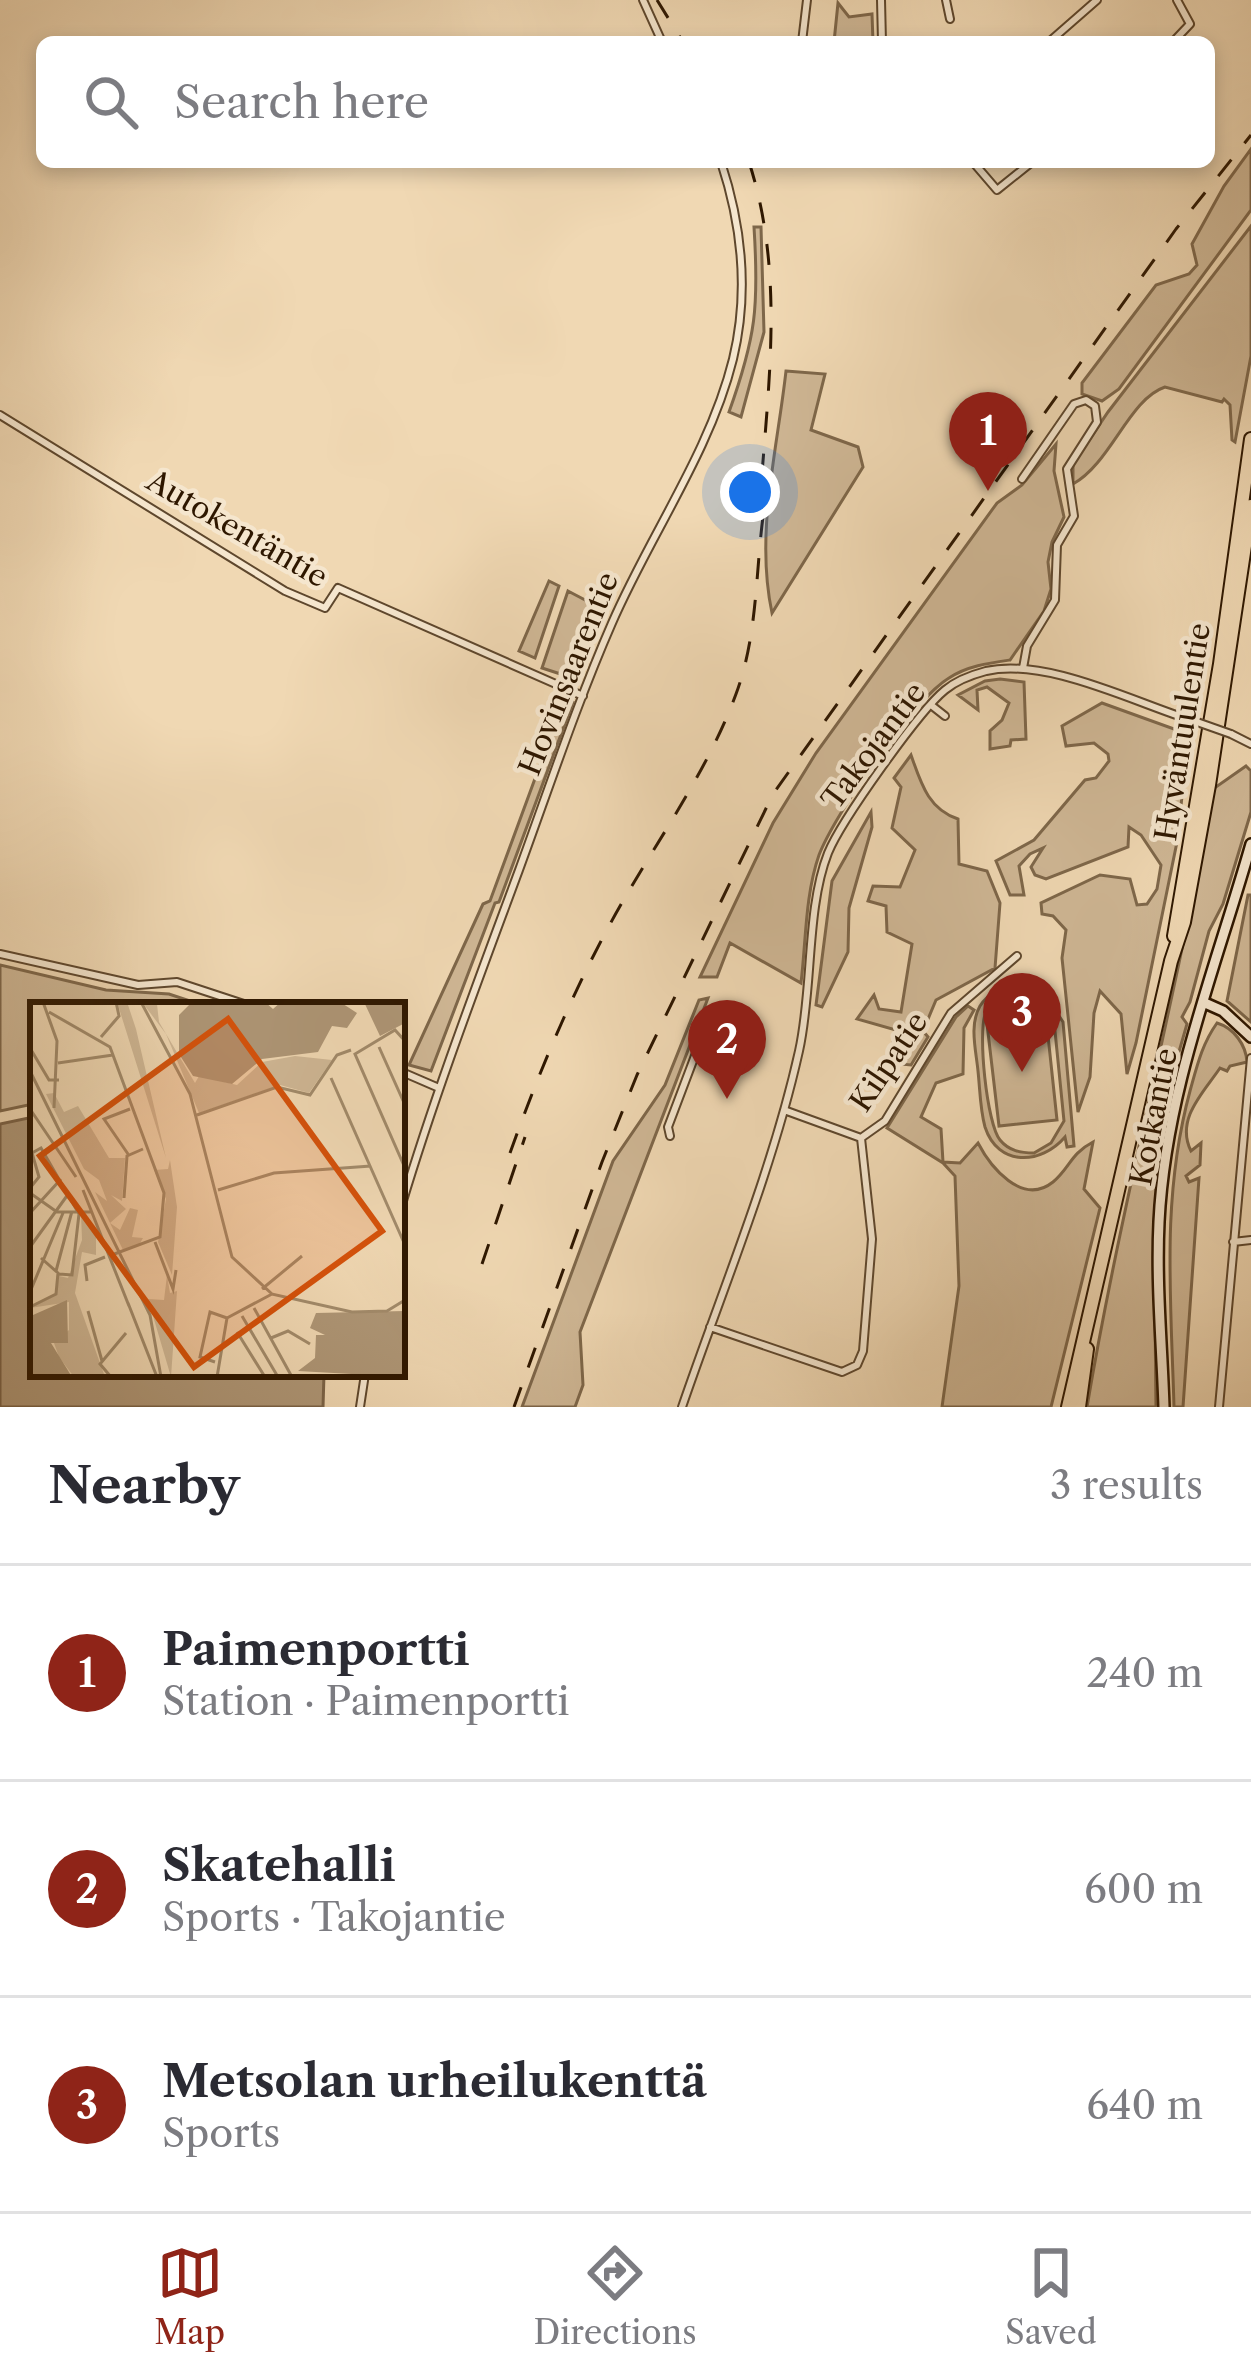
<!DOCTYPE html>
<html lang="en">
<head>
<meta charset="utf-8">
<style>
	:root { --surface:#fff; --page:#f7f7f7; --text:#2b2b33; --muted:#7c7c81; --line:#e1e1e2; --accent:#8f2418 }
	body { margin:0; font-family:"Libre Caslon Text",serif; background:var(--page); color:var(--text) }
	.you { position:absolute; left:750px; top:492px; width:42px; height:42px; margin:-30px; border:9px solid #fff; border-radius:50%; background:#1a73e8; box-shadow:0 0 0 18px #1a73e833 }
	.badge { display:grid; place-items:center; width:78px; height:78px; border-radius:50%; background:var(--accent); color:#fff; font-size:39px; font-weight:700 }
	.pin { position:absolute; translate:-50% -99px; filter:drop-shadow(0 3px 6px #0008) }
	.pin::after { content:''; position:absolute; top:63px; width:42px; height:36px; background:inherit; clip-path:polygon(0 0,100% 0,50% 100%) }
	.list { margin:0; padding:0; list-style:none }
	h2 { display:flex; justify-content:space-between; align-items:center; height:156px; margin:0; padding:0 48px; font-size:51px }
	h2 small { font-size:39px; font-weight:400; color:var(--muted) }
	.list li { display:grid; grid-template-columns:78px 1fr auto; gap:36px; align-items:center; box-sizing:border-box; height:216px; padding:0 48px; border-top:3px solid var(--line) }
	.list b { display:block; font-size:45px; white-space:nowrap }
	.list p { margin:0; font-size:39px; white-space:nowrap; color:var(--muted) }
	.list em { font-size:39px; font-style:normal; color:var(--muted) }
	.icon { flex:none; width:66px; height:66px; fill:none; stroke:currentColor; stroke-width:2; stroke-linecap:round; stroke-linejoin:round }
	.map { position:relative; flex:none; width:1251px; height:1407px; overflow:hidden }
	.search { position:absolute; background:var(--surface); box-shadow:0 6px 18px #0003; left:36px; right:36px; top:36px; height:132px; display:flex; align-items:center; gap:30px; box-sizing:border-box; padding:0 42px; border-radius:18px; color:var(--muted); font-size:45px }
	.sheet { height:804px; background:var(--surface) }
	nav { display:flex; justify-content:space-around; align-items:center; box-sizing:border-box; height:168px; border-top:3px solid var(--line); background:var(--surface); font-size:33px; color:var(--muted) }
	nav a { display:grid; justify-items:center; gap:6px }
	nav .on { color:var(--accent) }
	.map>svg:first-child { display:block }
	.green { fill:#cfb795; stroke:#7e674a; stroke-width:3; fill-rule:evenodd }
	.water { fill:#ae9676; stroke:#7b6347; stroke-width:3 }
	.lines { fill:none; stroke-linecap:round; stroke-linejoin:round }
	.street-casing { stroke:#5e472d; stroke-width:10 }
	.secondary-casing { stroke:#2e1700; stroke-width:14 }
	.highway-casing { stroke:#2e1700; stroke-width:16 }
	.street { stroke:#f5e6ce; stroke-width:6 }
	.secondary { stroke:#f5e6ce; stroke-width:9 }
	.highway { stroke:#f0d8b3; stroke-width:12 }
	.rail { stroke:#2e1700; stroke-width:3; stroke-dasharray:21 21; stroke-linecap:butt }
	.street-bridge-casing { stroke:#5e472d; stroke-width:10; stroke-linecap:butt }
	.street-bridge { stroke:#f5e6ce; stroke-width:6 }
	.labels { text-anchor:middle; stroke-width:9; stroke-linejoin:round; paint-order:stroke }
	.street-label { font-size:30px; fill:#2e1700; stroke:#f5e6ce }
	.inset-road { fill:none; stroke:#a28b6b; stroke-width:3 }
	.view { fill:#d5520b; fill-opacity:0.15; stroke:#d5520b; stroke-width:6 }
	.inset-edge { fill:none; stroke:#2e1700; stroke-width:6 }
</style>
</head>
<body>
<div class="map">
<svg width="1251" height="1407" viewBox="0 0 1251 1407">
	<rect width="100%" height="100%" fill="#f0d8b3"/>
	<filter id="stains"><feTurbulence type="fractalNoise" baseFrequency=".00167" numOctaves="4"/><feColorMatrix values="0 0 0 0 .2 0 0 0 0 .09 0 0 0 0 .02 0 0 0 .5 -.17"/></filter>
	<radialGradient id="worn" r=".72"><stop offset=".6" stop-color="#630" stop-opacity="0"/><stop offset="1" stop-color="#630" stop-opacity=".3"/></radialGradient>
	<path class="green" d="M838 3 849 17 872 14 873 42H834Z
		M1251 149V210L1119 389 1102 401 1082 394V383L1156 285 1189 274 1197 265 1192 244 1224 186Z
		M1251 226V356L1235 442 1232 440 1230 405 1224 399 1222 402 1165 387C1129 399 1111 463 1073 484V464L1108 412Z
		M754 227H761L764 332 741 417 729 412C756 337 759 306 754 227Z
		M786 371 825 374 811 430 858 447 863 467 772 613C755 533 777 452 786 371Z
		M1056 444 1054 471 1064 517 1052 542 1048 562 1051 589 1044 611 1010 660C989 663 967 666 949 678 914 699 834 815 819 855 805 895 806 942 801 983L730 943 717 977H700L773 823 816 753 997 503 1022 485Z
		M549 581 559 586 535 658 519 651Z
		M568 591 604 610 579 680 542 668Z
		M1000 679 1024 682 1026 739 1011 740 1010 746 990 749V731L1002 720 1009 703 987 687 977 690 978 710 958 695 985 681Z
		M565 697 573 702 499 902 495 903 431 1071 409 1065 483 904 490 901Z
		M1102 703 1188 734 1178 837 1136 1043 1127 1074 1121 1014 1100 991 1094 1013 1090 1077 1078 1112 1062 958 1066 930 1053 916 1042 914 1041 903 1100 875 1130 879 1137 905 1147 904 1157 889 1161 865 1141 835 1129 827 1128 847 1046 879 1035 875 1031 867 1043 848 1030 854 1019 866 1024 895H1010L996 861 1034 840 1085 780 1096 778 1109 761 1108 754 1094 743 1066 746 1062 726Z
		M911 755C921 783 928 809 958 819L959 864 987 871 1000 903 995 968 936 1000 923 1031 928 1037 911 1065 888 1063 896 1030 857 1019 874 995 879 1009 901 1012 912 944 887 932 886 906 868 901 873 886 900 887 915 850 892 828 901 787 894 778Z
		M1246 766 1251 771V812L1223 904 1209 931 1190 1002 1182 1017 1187 1024 1172 1076 1175 1086 1162 1145 1154 1221 1156 1407H1087C1122 1200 1177 996 1213 789Z
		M871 812 872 827 849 908 848 952 822 1007 816 1005 832 881Z
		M1248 895H1251V1022L1227 1001Z
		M0 965 106 990 169 994 202 1005H33V1104L0 1111Z
		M1019 984 1046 996 1063 1022 1074 1146 1067 1147 1065 1137C1041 1165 998 1167 985 1127 980 1109 980 1089 978 1071 976 1050 969 1025 980 1006 988 993 1004 985 1019 984ZM1015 991 1043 1005 1054 1021 1064 1121 1051 1143 1034 1153C1021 1153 1009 1151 1000 1140 987 1125 977 1030 986 1012 992 999 1002 994 1015 991Z
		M708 998 580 1332 583 1385 575 1407H522L613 1161 665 1085 699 1000Z
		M968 1006 974 1010 964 1028 963 1074 936 1083 921 1117 941 1129 943 1162 960 1163 978 1143C990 1166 1022 1207 1053 1182 1070 1168 1070 1154 1093 1142L1084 1189 1100 1208 1051 1407H942L959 1286 955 1176 943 1163 887 1128 956 1017Z
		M1046 1017 1057 1120 999 1126 987 1024Z
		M1217 1023C1234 1028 1246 1045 1247 1062L1230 1066 1227 1071 1220 1068C1204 1092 1175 1119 1191 1151L1201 1143 1200 1165 1186 1176 1189 1182 1199 1178 1183 1407H1174C1171 1298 1161 1198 1190 1091 1197 1066 1202 1044 1217 1023Z"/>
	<path class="water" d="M33 1117V1374H324L323 1407H0V1124Z"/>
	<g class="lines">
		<defs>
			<path id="street" d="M643 0 662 42
				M881 0 882 42
				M946 0 950 19
				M802 42 807 0
				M1049 42 1097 0
				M1173 42 1190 24 1177 0
				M973 162 997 190 1032 162
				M0 415 285 591 325 608 338 588 583 696
				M1022 479 1074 404 1086 400 1095 406 1097 422 1067 469 1074 516 1057 545 1055 600 1027 646 1023 668
				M931 705 945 716
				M1231 734 1251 744
				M0 954 138 985 177 982 247 1005
				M402 1072 439 1088
				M784 1110 861 1138 885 1121 951 1013 1017 956
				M670 1136 668 1127 710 1016
				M402 1204C436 1091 478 981 519 870 549 788 577 703 612 623 650 535 710 452 733 359 749 293 742 226 721 162
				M1233 1242 1251 1240
				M710 1327 842 1372 857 1365 863 1351 872 1239 861 1138
				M360 1407 365 1374
				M682 1407C722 1290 772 1172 799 1051 813 989 806 909 828 853 841 821 919 711 945 690 957 680 971 675 986 671 1048 657 1137 704 1197 722
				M1219 1407 1251 1058"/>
			<path id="secondary" d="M1205 1003 1223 1011 1251 1037
				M1164 1407C1162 1346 1156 1283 1159 1222 1165 1093 1216 967 1251 844"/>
			<path id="highway" d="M1174 936 1220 664 1251 439
				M1068 1407 1171 961 1184 922 1209 785 1251 506
				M1079 1407 1087 1349"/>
		</defs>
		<use href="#street" class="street-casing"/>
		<use href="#secondary" class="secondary-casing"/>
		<use href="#highway" class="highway-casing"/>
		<use href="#street" class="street"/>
		<use href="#secondary" class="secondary"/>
		<use href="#highway" class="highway"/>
		<path class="rail" d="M657 0 683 42
			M749 162C785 273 768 386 760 500
			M510 1153C537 1077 570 998 609 926 651 848 705 778 736 694 761 627 754 555 768 486
			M482 1264 525 1137
			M514 1407 602 1162 637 1075 773 794 1176 229 1251 135"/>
		<defs>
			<path id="street-bridge" d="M1197 722 1231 734"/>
		</defs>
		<use href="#street-bridge" class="street-bridge-casing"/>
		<use href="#street-bridge" class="street-bridge"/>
	</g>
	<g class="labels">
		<g class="street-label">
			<text transform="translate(237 529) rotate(30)" y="10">Autokentäntie</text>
			<text transform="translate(569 674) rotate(-68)" y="10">Hovinsaarentie</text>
			<text transform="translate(1183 732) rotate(-81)" y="10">Hyväntuulentie</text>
			<text transform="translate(874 746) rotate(-53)" y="10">Takojantie</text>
			<text transform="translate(889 1062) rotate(-56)" y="10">Kilpatie</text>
			<text transform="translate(1154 1117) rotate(-79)" y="10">Kotkantie</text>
		</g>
	</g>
	<g transform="translate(30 1002)">
		<rect width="375" height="375" fill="#f0d8b3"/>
		<path d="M87 0H97L106 27 136 156ZM112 0 127 2 129 20 165 81 169 74 207 83 232 60 265 54 302 58 279 91 250 83 169 111 136 32ZM24 91 34 110 48 104 79 156H95L92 199 81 193 96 207 80 221 90 228 100 206 108 208 102 235 113 236 109 243 93 248 65 190 77 199 69 178 54 167 16 92ZM140 158 147 205 142 273 128 240 136 197 124 168 138 167ZM51 212 66 230V253L52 250 45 291 75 375H44L29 355 24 341 39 328V300L0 306 26 293 29 274 38 276 52 238ZM137 273 140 291 147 289 141 375 118 297 134 298Z" fill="#cfb795"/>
		<path d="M162 0H235L243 7 251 0H310L327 11 317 26 302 24 288 50 232 57 202 82 163 74 149 52V13ZM334 0H375V21L350 34ZM37 298 38 341H21L42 375H0L3 313ZM375 309V375L268 369 285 356 286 333H295L280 326 286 311Z" fill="#ae9676"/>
		<path class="inset-road" d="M13 0 27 39 24 106M111 0 160 92 202 255 242 292M19 10 80 45 134 191 130 235 79 254M71 35 89 14 86 0M375 39 365 28 325 52 375 166M349 45 375 103M0 46 19 78H29M28 61 83 53M0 69 120 313 131 375M301 76 375 243M0 107 46 175M167 113 247 85 280 93 307 53 321 48M98 152 74 117 100 107M0 186 9 175 2 151 11 146 49 212 42 273 29 272M53 188 99 304M188 188 244 171 341 164M0 191 27 210H61M94 196 97 154 113 147M0 211 31 177M125 240 143 287 146 268M0 245 39 191M26 269 42 209M57 279 55 263 75 255M232 287 272 254M0 290 33 211M98 301 127 375M2 304 26 292 28 271 11 256M224 306 262 375M58 309 72 359M212 314 248 375M197 316 242 292 322 310 357 309 375 298M207 330 235 375M241 336 258 329 280 342M185 360 170 355 180 310 197 316M81 375 70 362 96 331M187 375 197 316"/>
		<path class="view" d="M198 17 352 229 164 365 10 154Z"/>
		<rect width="375" height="375" class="inset-edge"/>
	</g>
	<rect width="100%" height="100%" filter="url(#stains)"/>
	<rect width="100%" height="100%" fill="url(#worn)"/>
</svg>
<div class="you"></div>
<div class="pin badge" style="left:988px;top:491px">1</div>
<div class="pin badge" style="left:727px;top:1099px">2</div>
<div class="pin badge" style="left:1022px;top:1072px">3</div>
<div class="search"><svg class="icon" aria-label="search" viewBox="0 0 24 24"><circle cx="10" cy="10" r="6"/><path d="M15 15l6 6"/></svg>Search here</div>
</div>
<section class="sheet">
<h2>Nearby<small>3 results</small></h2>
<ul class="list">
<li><span class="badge">1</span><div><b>Paimenportti</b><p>Station · Paimenportti</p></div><em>240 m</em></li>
<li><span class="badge">2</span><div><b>Skatehalli</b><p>Sports · Takojantie</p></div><em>600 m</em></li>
<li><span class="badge">3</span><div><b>Metsolan urheilukenttä</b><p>Sports</p></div><em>640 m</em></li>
</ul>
</section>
<nav>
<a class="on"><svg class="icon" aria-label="map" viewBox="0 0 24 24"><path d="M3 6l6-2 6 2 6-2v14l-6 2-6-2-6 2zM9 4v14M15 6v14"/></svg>Map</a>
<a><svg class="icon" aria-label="directions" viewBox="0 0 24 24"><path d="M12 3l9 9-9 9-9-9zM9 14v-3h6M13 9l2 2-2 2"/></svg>Directions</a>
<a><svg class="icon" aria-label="saved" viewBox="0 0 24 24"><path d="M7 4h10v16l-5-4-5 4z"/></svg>Saved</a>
</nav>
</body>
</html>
